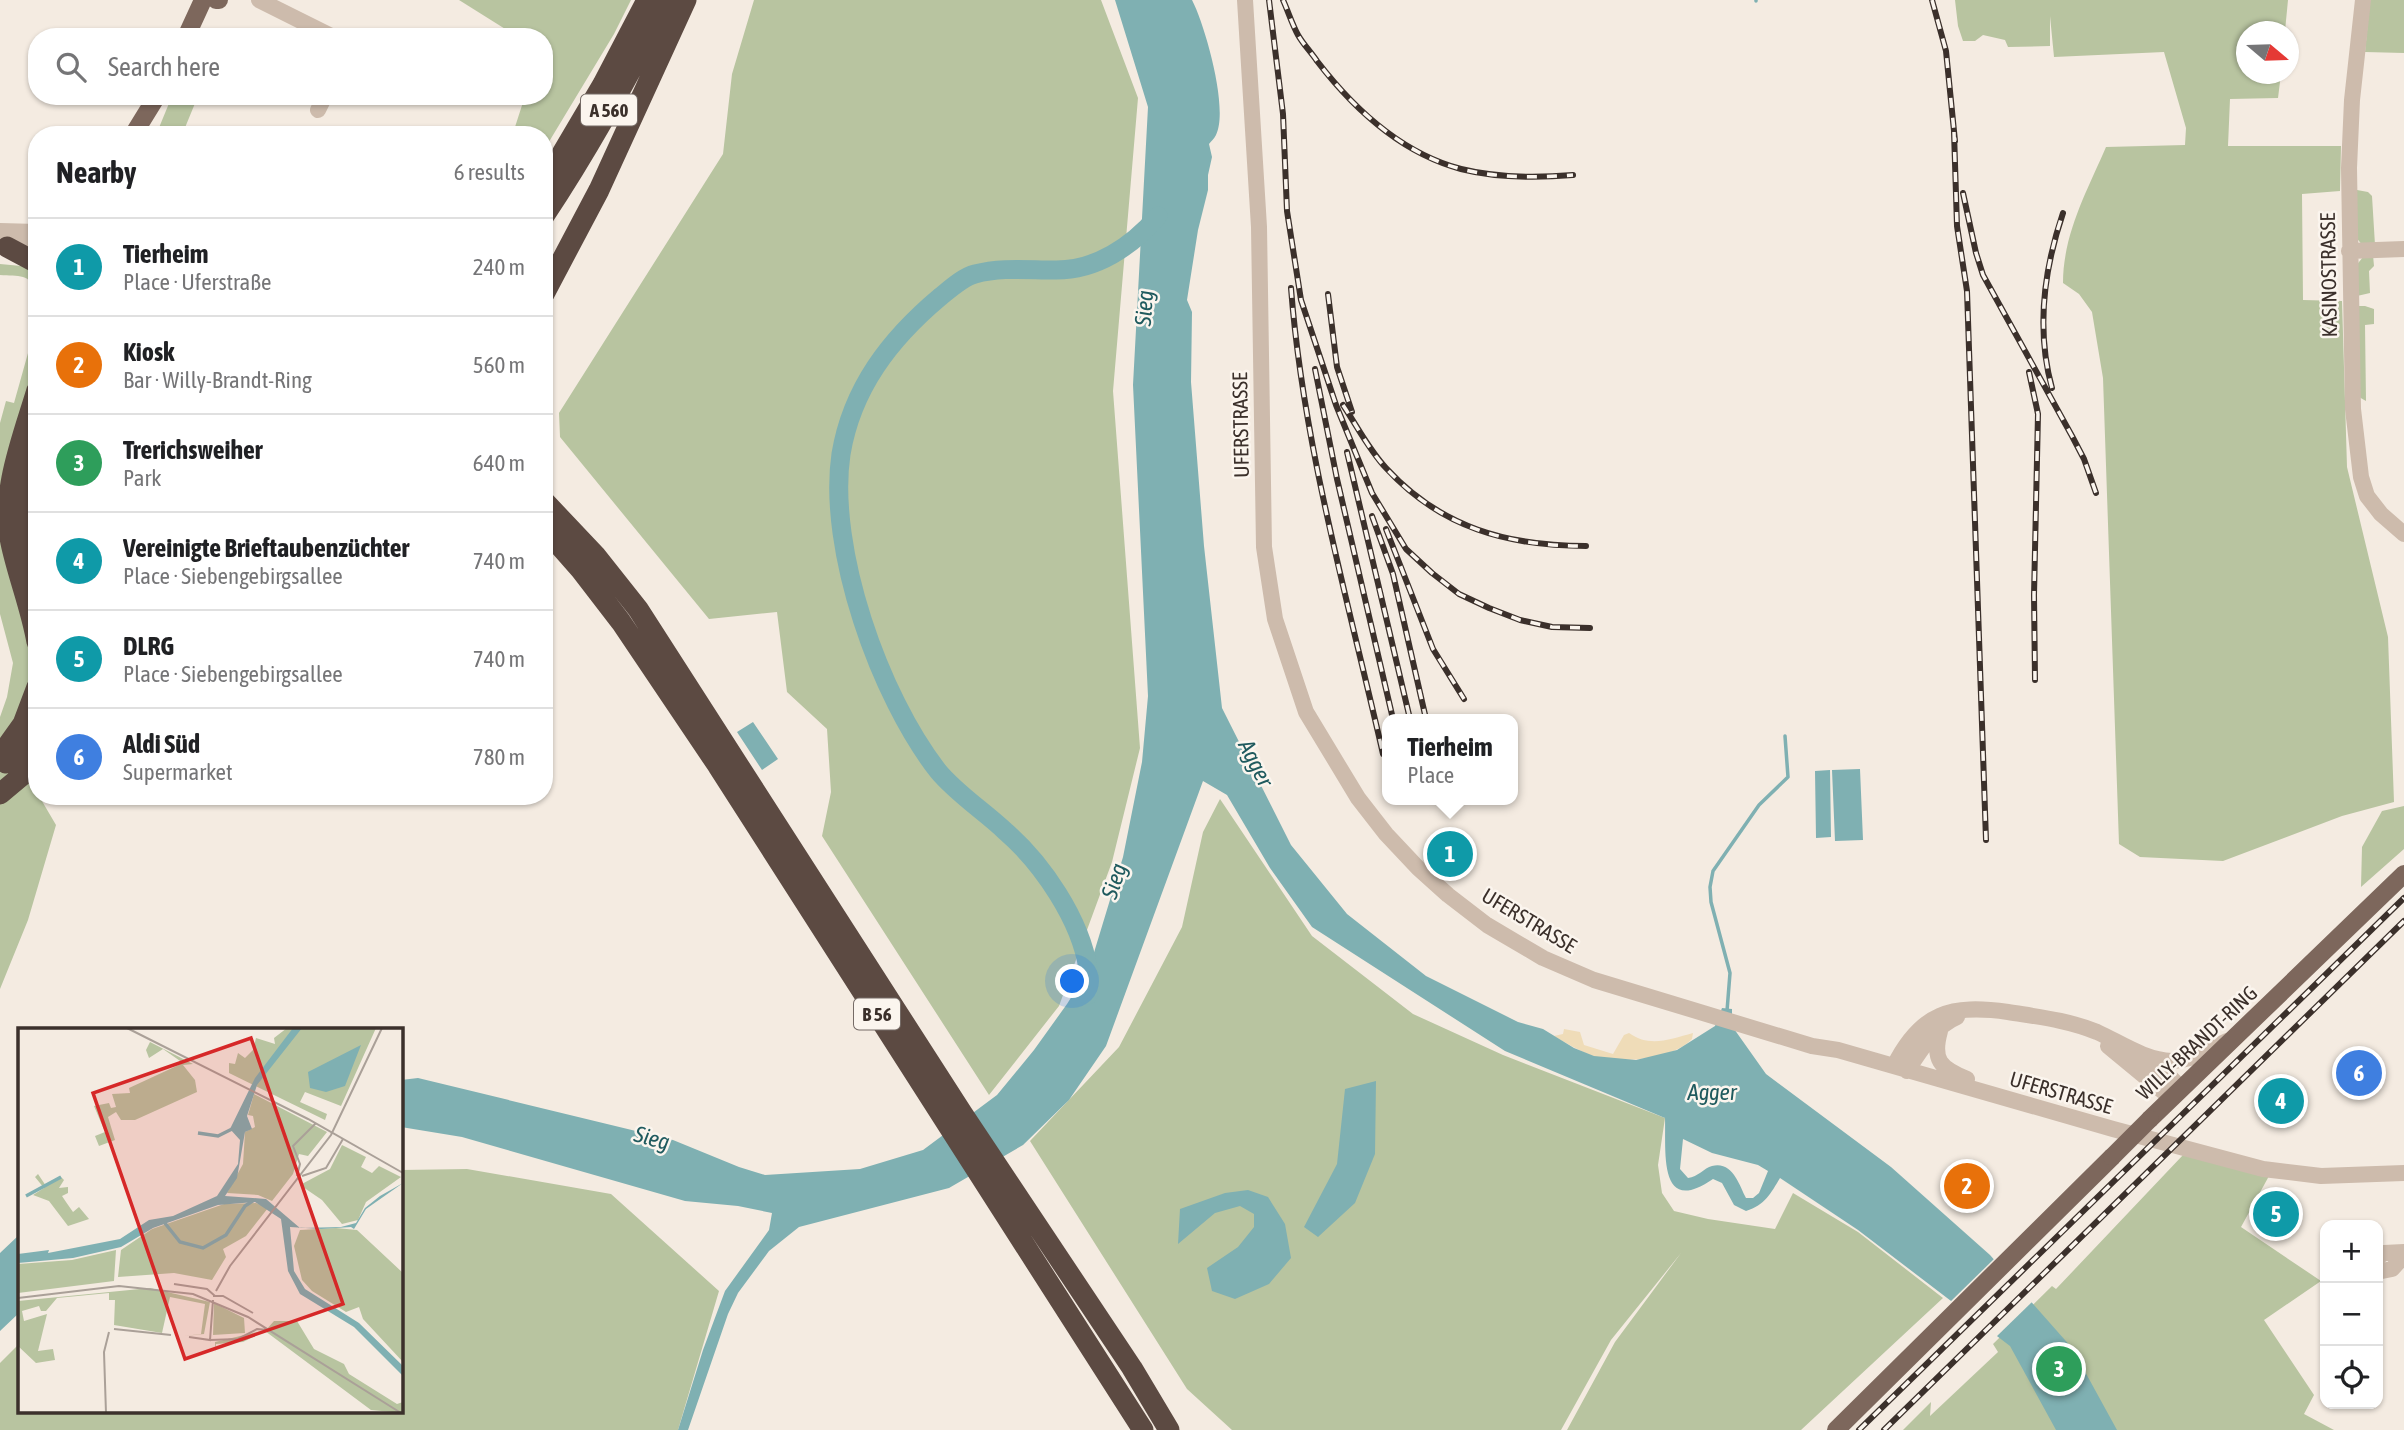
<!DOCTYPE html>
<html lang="en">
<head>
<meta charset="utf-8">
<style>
	:root { --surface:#fff; --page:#f2f2f2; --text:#202124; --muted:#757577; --line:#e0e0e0; --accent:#1f5a5e }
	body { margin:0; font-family:"Asap Condensed",sans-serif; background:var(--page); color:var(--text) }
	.controls { position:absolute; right:21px; bottom:21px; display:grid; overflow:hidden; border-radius:14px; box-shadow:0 2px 5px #0004 }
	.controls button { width:63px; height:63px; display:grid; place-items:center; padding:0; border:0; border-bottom:2px solid var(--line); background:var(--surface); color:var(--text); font:35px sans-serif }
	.compass { position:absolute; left:2236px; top:21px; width:63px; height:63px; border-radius:50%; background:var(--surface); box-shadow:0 2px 5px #0004; rotate:109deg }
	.you { position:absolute; left:1073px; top:982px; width:24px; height:24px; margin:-18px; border:5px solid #fff; border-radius:50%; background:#1a73e8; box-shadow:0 0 0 10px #1a73e833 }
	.badge { display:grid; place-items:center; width:46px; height:46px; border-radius:50%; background:var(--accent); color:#fff; font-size:23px; font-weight:700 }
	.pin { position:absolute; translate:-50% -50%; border:4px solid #fff; box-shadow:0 2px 7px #0006 }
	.popup { position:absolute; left:1382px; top:714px; width:136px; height:91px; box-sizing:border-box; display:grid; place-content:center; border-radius:14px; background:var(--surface); filter:drop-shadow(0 2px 5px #0005); font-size:23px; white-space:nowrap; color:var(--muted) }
	.popup b { font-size:26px; color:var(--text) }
	.popup::after { content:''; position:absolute; left:50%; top:100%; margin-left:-14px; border:14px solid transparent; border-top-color:var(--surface) }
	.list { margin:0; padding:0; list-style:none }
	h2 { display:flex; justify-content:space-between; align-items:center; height:91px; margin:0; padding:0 28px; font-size:30px }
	h2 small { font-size:23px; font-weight:400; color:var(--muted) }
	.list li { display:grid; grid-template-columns:46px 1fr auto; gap:21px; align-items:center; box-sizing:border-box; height:98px; padding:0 28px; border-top:2px solid var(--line) }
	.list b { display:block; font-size:26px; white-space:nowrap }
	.list p { margin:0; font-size:23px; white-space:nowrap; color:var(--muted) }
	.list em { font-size:23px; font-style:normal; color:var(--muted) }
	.icon { flex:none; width:38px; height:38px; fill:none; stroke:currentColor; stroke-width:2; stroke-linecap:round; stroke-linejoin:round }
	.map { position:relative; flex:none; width:2404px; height:1430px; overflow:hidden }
	.search { position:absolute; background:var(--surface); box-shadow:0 2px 5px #0004; left:28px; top:28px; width:525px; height:77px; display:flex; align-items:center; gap:18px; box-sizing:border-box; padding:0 24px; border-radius:28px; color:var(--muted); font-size:26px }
	.panel { position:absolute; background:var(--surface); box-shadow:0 2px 5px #0004; left:28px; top:126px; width:525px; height:679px; border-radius:28px }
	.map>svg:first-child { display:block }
	.green { fill:#b8c4a0 }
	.sand { fill:#efdcb8 }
	.water { fill:#7fb0b2; fill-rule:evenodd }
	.pier { fill:#f4ebe1 }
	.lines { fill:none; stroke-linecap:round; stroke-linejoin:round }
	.stream { stroke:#7fb0b2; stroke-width:3.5 }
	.river { stroke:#7fb0b2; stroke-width:19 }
	.minor { stroke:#cdbbac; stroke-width:16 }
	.major { stroke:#7d675c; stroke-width:18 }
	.highway { stroke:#5c4a42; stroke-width:21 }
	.rail-casing { stroke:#3b302b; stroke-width:6 }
	.rail { stroke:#fbf5ee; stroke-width:3.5; stroke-dasharray:10; stroke-linecap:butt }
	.major-bridge { stroke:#7d675c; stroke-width:18 }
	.labels { text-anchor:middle; stroke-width:5; stroke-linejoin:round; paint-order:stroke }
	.shield { fill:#fbf5ee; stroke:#756b66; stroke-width:2 }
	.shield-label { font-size:19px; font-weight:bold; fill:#3b302b }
	.street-label { font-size:21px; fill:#3b302b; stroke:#fbf5ee }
	.water-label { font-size:23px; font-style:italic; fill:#1f5a5e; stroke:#fbf5ee }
	.inset-river { fill:none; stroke:#7fb0b2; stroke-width:3.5 }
	.inset-road { fill:none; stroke:#aaa098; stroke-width:2 }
	.view { fill:#d62828; fill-opacity:0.15; stroke:#d62828; stroke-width:3.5 }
	.inset-edge { fill:none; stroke:#3b302b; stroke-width:3.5 }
</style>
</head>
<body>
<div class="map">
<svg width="2404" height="1430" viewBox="0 0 2404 1430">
	<rect width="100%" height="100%" fill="#f4ebe1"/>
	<path class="green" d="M459 0H631L614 34 544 150V135H510L515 127 525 96H544V37H518Z
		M754 0H1101L1138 98 1113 391 1140 748 1112 862 1059 1006 989 1095 822 836 831 792 827 729 787 692 777 612 709 619 560 437 559 413 723 154 732 74Z
		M1955 0H2288L2285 31 2246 32V74H2281L2278 98 2230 99 2228 146H2341L2340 191 2302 194 2303 300 2342 301 2347 467 2388 637 2394 802 2342 816 2223 861 2140 857 2119 844 2103 378 2092 312 2079 294 2063 283C2063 234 2087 191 2106 147L2185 145 2186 128 2164 52 2054 57 2050 16V46L2008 47 2005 40 1983 35 1975 41H1963L1958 26Z
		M2370 0H2404V53L2365 52Z
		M172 96H198L182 135H156Z
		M2357 190 2368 192 2372 196 2375 245 2363 246 2355 236Z
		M2373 255 2374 266 2369 271 2370 293 2357 296 2355 267 2363 257Z
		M0 264 32 267 37 272V294H34C32 272 18 277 0 275Z
		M2356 306H2365L2374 309V324L2365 325 2366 401 2359 397Z
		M37 321V362L21 415 32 667 31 682 6 739 37 792V796H39L56 825 28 920 0 989V717L7 697 13 663 0 614V423L6 401 14 403Z
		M1220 799 1312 936 1413 1014 1503 1055 1665 1118 1658 1165 1662 1193 1674 1211 1708 1219 1775 1229 1793 1193 1858 1232 1943 1298 1801 1430H1567L1615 1342 1681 1253 1611 1340 1561 1430H1232L1187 1389 1030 1141 1119 1047 1182 927 1203 832Z
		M2404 806V849L2361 887 2362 847 2382 811Z
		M2183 1155 2269 1176 2241 1227 2321 1281 2264 1320 2314 1395 2304 1414 2334 1430H1903L1931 1402 1930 1416 1998 1352 1993 1344 2052 1286 2056 1289Z
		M467 1169 611 1194 719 1291 678 1430H0V1363L19 1344V1411H401V1170Z"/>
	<path class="sand" d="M1564 1029 1580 1032 1584 1045 1613 1054 1624 1035 1629 1033C1650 1048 1670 1039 1693 1033L1692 1039C1672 1060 1620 1064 1593 1056 1579 1051 1566 1043 1554 1036L1563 1034Z"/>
	<path class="water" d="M1115 0H1192C1205 25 1229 109 1216 135 1214 139 1211 141 1209 144L1212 157 1208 175V190L1198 230 1187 300 1192 312 1191 382 1204 546 1222 708 1291 845 1347 914 1426 976 1518 1022 1543 1029 1574 1048 1594 1056 1636 1060 1677 1050 1715 1026 1722 1008 1732 1009V1026L1766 1074 1891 1167 1990 1255 2072 1348 2117 1430H2056L2010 1346 1858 1230 1780 1178C1771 1193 1765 1205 1746 1211L1734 1205 1722 1183 1713 1179C1658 1217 1666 1152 1665 1118L1505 1051 1312 927 1270 868 1227 795 1203 781 1106 1046 1069 1100 1023 1145 949 1188 799 1227 769 1251 738 1293 728 1314 688 1430H678L703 1350 725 1291 769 1230 772 1213 738 1206 685 1201 462 1137 401 1127V1080L418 1078 673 1140 739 1167 765 1175 860 1169 923 1150 997 1095 1034 1050 1067 1004 1089 969 1123 857 1142 762 1148 696 1133 385 1148 107ZM1683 1139 1712 1153 1758 1165 1768 1171 1759 1193 1753 1198H1746C1739 1185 1733 1161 1712 1166 1704 1168 1698 1177 1688 1178L1680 1169Z
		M753 722 778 759 762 770 737 732Z
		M1860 769 1863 840 1835 841 1832 770Z
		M1830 770 1831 837 1816 838 1815 771Z
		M1376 1081 1375 1154 1355 1203 1318 1237 1304 1227 1337 1164 1345 1089Z
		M1248 1190 1268 1197 1285 1224 1291 1258 1269 1284 1235 1299 1212 1291 1207 1268 1238 1247 1254 1227V1214L1240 1206 1215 1213 1178 1244 1180 1209 1225 1193Z
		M19 1235V1313L0 1331V1253Z"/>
	<path class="pier" d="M1996 1257 2033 1301 1995 1338 1949 1303Z"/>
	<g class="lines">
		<path class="stream" d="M1756 1V0
			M1727 1011 1730 973 1711 902 1710 887 1713 871 1759 805 1788 777 1785 736"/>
		<path class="river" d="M1088 995C1088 987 1090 977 1088 969 1081 920 1042 863 1005 831 984 811 957 794 938 771 880 697 827 549 841 454 852 388 890 339 940 297 950 289 963 277 975 274 1001 267 1028 270 1054 270 1096 271 1132 246 1158 216"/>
		<path class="minor" d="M259 0 333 37
			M1245 0 1259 227 1264 547 1275 619 1306 712 1358 798 1386 834 1418 868 1448 895 1487 925 1543 958 1594 980 1812 1046 1838 1050 2113 1129 2263 1169 2321 1176 2404 1173
			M2363 0 2352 100 2349 168 2353 409 2361 477 2367 496 2381 514 2404 534
			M318 110 325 96
			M0 231 37 232
			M8 247 37 248
			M2349 251 2404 249
			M1940 1031C1932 1060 1940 1068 1967 1079
			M2108 1046 2171 1098
			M2145 1060 2167 1074 2181 1088
			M1894 1066C1921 1012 1951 1004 2008 1012 2039 1017 2068 1020 2097 1032 2121 1043 2145 1060 2172 1061 2192 1061 2210 1049 2227 1041
			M1907 1071C1920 1051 1935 1026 1957 1017
			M2378 1257 2384 1253 2404 1252
			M2378 1268 2382 1271 2392 1269 2404 1256"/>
		<path class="major" d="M216 0H219
			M186 37 203 0
			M133 135 157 96
			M2150 1119 2404 874
			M1836 1430 2112 1157"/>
		<path class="highway" d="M544 184 603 84 647 0
			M544 216C590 147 630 74 668 0
			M7 247 37 263
			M544 294 599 190 686 0
			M37 390C23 437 0 493 11 543 18 576 31 608 37 642
			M37 456C27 491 20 530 37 564
			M544 501 596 556 638 609 962 1113 1132 1368 1169 1430
			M544 528 581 570 621 622 718 766 1143 1430
			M0 756 23 724 37 687
			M6 763 37 738
			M0 794 37 763"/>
		<defs>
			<path id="rail" d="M1269 0 1283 114 1287 211 1301 300 1336 405 1372 493 1406 549 1432 573 1459 594 1489 608 1520 620 1552 627 1590 628
				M1283 0C1288 11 1292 24 1298 35 1303 44 1311 52 1317 61 1353 108 1401 153 1461 169 1497 178 1536 178 1573 175
				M1932 0 1946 51 1955 141
				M1954 132 1957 226 1967 291 1986 840
				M1963 193 1976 253 1983 275 2072 436 2084 459 2096 493
				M1291 288C1303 445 1348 600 1383 754
				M1328 294 1337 367 1352 412
				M1315 369 1337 479 1393 719
				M2029 372 2038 414 2034 595 2035 680
				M2052 388C2036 330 2044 269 2063 213
				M1343 405C1357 426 1369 450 1386 468 1441 528 1508 546 1586 546
				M1347 452 1410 719
				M1372 516 1393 574 1426 719
				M1386 529 1433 649 1464 699
				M1859 1430 2404 898
				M1884 1430 2404 921"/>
		</defs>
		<use href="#rail" class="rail-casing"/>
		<use href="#rail" class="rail"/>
		<path class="major-bridge" d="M2112 1157 2150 1119"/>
	</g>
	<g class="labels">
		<g class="shield">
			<rect x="581" y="94.5" width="56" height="31" rx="5"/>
			<rect x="854" y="998.5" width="46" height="31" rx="5"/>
		</g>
		<g class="shield-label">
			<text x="609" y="117">A 560</text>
			<text x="877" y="1021">B 56</text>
		</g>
		<g class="street-label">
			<text transform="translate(2329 275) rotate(-91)" y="7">KASINOSTRASSE</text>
			<text transform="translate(1241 425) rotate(-91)" y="7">UFERSTRASSE</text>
			<text transform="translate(1529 921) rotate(31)" y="7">UFERSTRASSE</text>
			<text transform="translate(2197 1043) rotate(-43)" y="7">WILLY-BRANDT-RING</text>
			<text transform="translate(2061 1093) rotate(16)" y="7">UFERSTRASSE</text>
		</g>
		<g class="water-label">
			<text transform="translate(1144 308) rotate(-86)" y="8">Sieg</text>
			<text transform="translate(1256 763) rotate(63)" y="8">Agger</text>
			<text transform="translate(1114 881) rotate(-72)" y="8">Sieg</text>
			<text x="1712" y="1100">Agger</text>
			<text transform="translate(652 1138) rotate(15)" y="8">Sieg</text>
		</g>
	</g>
	<g transform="translate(18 1028)">
		<rect width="385" height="385" fill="#f4ebe1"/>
		<path d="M269 0H358L323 78 287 64 282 74 309 86 307 92 211 45V35L217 36 220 25 227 30 235 22 238 10 257 16 256 10ZM132 14 175 36 165 37 177 52 179 64 117 92H103L98 84 90 89 97 112 81 118 77 108 87 104 76 78 91 75 93 80 98 79 94 66 112 65 111 60 165 35 145 21 131 30 128 22ZM236 66 309 104 290 128 281 126 275 146 254 173 240 167 209 165 225 136 227 104 237 99 235 88 230 87ZM324 117 348 129 343 139 354 145 361 138 383 149 348 174 340 192 324 196 304 172 282 157 312 141ZM20 146 28 158 42 148 46 152 41 160 50 159V165L44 168 48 174 55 184 61 179 71 191 50 198 31 173 15 167 26 160 17 149ZM238 175 250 180 228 208 205 221 208 229 194 252 156 245 100 249 103 222 134 201 206 176ZM318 200 339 202 385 245V334L345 291 341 279 328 284 294 263 284 252 276 218 282 202ZM98 222 96 253 0 265V236L54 232ZM132 260 192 274 186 306 166 308 183 306 187 276 152 269 144 305 96 297 97 272H91V265L39 270 28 283H23L21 278 4 283 6 293 29 286 20 323 35 321 37 332 18 335 0 318V273ZM196 275 226 290 227 305 195 307ZM256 293H279L296 321 326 336 331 346 379 376 385 374V385L353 382 247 303 225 314 198 316 197 324V314L248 302Z" fill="#b8c4a0"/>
		<path d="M275 0H284L239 57 229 88 234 101 227 104 219 150 207 168 248 171 282 200 323 199 338 195 347 180 362 168 385 155 348 181 336 201 333 199 303 201 272 199 276 243 287 261 341 295 385 338V348L336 299 282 266 270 243 263 191 237 174 200 177 135 200 103 219 55 230 0 235V226L31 222 30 225 102 211 131 192 155 188 199 168 220 136 222 112 212 101 237 50ZM343 17 327 58 308 64 292 60 290 44Z" fill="#7fb0b2"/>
		<path class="inset-river" d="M180 105 200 108 214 101M8 168 43 149M146 194 162 214 185 220 208 207 227 178 236 172"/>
		<path class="inset-road" d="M109 0 290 91 385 145M279 148 282 136 275 118 298 95M284 148 308 140 325 111M156 256 189 261 197 268M198 263 212 238 313 107 364 0M195 268H205L235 285M0 270 101 258 175 266 230 289 383 385M96 301 153 307M171 309 192 312 195 272M192 312 220 311 239 301 250 302M88 385 86 324 91 304"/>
		<path class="view" d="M233 10 325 276 167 331 75 65Z"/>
		<rect width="385" height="385" class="inset-edge"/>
	</g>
</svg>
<div class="controls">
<button>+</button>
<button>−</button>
<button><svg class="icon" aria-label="locate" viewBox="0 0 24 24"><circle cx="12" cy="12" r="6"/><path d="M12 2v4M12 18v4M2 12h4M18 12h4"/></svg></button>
</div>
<svg class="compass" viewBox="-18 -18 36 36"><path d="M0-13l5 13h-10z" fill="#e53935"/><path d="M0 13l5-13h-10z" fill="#757577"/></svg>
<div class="you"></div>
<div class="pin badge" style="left:1450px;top:854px;background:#0f9aa8">1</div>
<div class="popup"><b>Tierheim</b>Place</div>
<div class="pin badge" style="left:1967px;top:1186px;background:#e8710a">2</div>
<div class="pin badge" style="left:2059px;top:1369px;background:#2e9e5b">3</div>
<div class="pin badge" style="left:2281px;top:1101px;background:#0f9aa8">4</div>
<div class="pin badge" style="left:2276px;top:1214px;background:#0f9aa8">5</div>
<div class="pin badge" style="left:2359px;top:1073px;background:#3f7fe0">6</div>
<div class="search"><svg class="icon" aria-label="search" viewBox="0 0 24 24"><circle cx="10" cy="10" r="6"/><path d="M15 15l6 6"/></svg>Search here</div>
<section class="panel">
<h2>Nearby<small>6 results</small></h2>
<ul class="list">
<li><span class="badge" style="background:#0f9aa8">1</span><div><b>Tierheim</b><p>Place · Uferstraße</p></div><em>240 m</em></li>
<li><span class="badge" style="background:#e8710a">2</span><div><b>Kiosk</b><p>Bar · Willy-Brandt-Ring</p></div><em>560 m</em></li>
<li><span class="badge" style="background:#2e9e5b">3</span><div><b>Trerichsweiher</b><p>Park</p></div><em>640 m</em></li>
<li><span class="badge" style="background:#0f9aa8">4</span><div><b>Vereinigte Brieftaubenzüchter</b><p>Place · Siebengebirgsallee</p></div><em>740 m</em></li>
<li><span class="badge" style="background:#0f9aa8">5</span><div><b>DLRG</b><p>Place · Siebengebirgsallee</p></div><em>740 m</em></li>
<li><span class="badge" style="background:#3f7fe0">6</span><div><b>Aldi Süd</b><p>Supermarket</p></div><em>780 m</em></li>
</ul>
</section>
</div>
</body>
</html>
